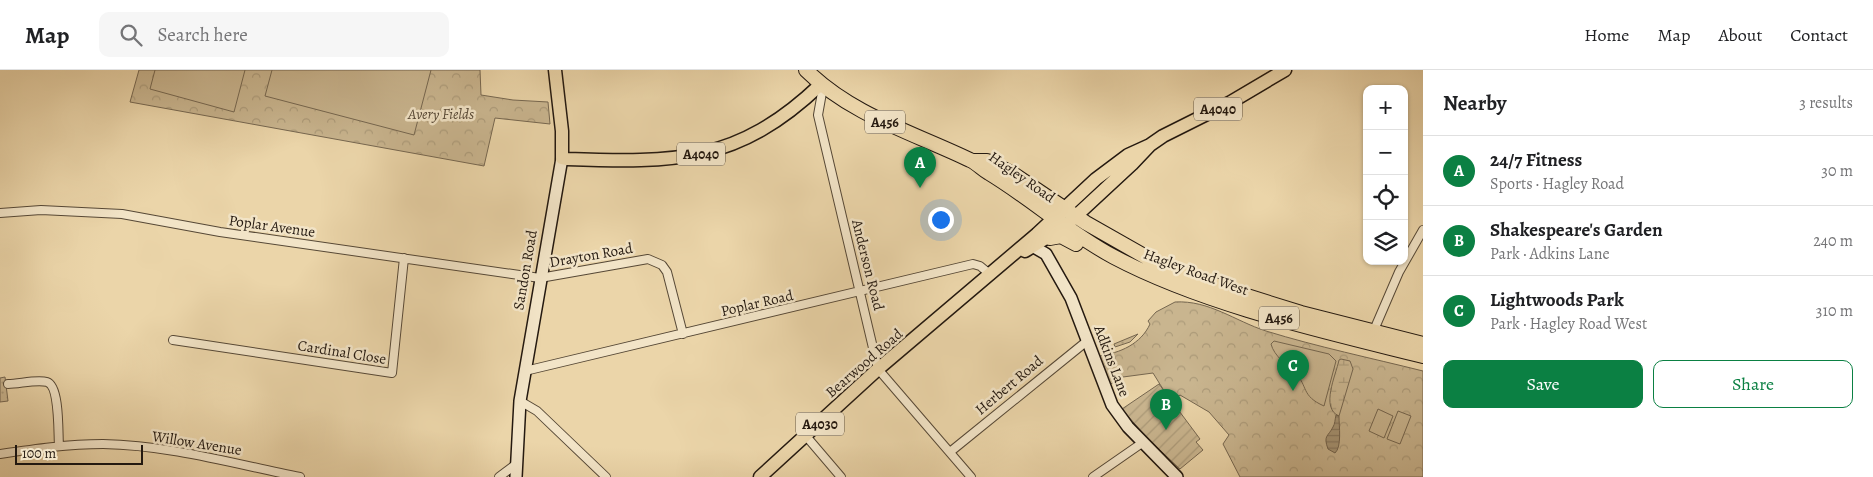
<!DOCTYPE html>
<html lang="en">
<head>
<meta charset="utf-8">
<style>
	:root { --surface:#fff; --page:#f6f6f6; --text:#202124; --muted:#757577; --line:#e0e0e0; --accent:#0b8043 }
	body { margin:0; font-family:Alegreya,serif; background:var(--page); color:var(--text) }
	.controls { position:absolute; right:15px; top:15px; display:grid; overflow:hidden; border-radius:10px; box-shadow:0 1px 4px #0004 }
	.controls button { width:45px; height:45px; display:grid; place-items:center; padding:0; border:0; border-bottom:1px solid var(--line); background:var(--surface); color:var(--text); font:25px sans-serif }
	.scale { position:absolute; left:15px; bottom:12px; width:128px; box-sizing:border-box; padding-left:5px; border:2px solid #241910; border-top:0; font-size:14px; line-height:18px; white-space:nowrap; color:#241910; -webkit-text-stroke:4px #f2e4c7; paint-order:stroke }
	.you { position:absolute; left:940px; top:149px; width:18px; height:18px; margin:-12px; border:4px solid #fff; border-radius:50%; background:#1a73e8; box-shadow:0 0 0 8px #1a73e833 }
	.badge { display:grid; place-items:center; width:32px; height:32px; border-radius:50%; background:var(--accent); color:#fff; font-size:16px; font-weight:700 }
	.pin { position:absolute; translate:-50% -41px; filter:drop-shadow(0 1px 2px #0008) }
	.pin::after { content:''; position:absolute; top:26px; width:18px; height:15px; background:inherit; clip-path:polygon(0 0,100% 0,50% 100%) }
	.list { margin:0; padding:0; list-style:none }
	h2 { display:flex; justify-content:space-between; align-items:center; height:65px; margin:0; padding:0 20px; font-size:21px }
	h2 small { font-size:16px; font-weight:400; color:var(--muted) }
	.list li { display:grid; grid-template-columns:32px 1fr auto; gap:15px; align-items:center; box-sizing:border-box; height:70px; padding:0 20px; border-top:1px solid var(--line) }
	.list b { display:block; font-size:19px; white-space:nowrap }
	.list p { margin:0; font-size:16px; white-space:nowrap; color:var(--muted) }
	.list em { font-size:16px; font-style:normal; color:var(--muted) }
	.actions { display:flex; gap:10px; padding:15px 20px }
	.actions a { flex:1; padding:11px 0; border:1px solid var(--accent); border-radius:10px; text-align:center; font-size:18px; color:var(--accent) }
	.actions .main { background:var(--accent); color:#fff }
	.icon { flex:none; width:28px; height:28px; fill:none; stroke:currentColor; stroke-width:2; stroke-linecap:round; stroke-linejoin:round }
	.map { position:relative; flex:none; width:1423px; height:407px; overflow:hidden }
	header { display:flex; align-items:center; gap:30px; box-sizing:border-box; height:70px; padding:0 25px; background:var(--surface); border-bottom:1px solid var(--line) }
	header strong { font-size:24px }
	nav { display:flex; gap:28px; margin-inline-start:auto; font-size:18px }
	.search { width:350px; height:45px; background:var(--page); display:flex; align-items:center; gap:12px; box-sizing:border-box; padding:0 18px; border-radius:10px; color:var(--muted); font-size:19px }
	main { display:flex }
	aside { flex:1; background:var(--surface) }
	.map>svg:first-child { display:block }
	.grass { fill:url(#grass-dots); stroke:#766750 }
	.forest { fill:url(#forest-crowns); stroke:#766750 }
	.wetland { fill:url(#wetland-marsh); stroke:#766750 }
	.garden { fill:url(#garden-furrows); stroke:#766750 }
	.pitch { fill:#c9b58f; stroke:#766750 }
	.water { fill:url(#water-rules); stroke:#73634d }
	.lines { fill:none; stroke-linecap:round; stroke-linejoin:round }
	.street-casing { stroke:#564836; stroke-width:10 }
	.secondary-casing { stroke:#241910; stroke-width:14 }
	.primary-casing { stroke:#241910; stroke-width:15 }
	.highway-casing { stroke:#241910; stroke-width:16 }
	.street { stroke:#f2e4c7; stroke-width:8 }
	.secondary { stroke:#f2e4c7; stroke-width:11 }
	.primary { stroke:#ebd5a9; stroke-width:12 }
	.highway { stroke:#ebd5a9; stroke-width:14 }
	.labels { text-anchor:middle; stroke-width:5; stroke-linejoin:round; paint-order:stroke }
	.shield { fill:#f2e4c7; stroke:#625647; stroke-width:1 }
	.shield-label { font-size:14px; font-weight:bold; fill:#241910 }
	.park-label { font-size:15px; font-style:italic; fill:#564836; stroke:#f2e4c7 }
	.street-label { font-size:15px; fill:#241910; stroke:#f2e4c7 }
</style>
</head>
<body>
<header>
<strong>Map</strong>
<div class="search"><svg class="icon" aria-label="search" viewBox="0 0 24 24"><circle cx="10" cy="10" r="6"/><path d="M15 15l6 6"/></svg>Search here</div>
<nav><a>Home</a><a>Map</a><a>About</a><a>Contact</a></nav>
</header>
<main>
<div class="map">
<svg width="1423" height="407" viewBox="0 0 1423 407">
	<defs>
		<pattern id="grass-dots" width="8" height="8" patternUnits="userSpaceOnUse" patternTransform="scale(1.25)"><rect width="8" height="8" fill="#c9b58f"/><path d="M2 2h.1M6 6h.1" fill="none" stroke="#ac9b7a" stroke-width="1.8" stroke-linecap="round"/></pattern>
		<pattern id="forest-crowns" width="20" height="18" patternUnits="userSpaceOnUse" patternTransform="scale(1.25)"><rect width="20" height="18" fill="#c9b58f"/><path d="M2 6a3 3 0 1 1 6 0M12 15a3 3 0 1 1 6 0" fill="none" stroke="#ac9b7a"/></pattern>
		<pattern id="wetland-marsh" width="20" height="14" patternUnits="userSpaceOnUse" patternTransform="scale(1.25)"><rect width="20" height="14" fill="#c9b58f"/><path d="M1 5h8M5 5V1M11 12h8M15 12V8" fill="none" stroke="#ac9b7a"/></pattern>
		<pattern id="garden-furrows" width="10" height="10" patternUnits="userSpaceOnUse" patternTransform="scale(1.25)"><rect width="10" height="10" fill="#c9b58f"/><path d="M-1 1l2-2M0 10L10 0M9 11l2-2" fill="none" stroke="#ac9b7a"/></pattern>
		<pattern id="water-rules" width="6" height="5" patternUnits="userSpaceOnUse" patternTransform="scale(1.25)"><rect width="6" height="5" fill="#a79575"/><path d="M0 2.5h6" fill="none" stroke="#88795f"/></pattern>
	</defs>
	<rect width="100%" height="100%" fill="#ebd5a9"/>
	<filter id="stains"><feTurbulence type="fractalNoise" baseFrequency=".004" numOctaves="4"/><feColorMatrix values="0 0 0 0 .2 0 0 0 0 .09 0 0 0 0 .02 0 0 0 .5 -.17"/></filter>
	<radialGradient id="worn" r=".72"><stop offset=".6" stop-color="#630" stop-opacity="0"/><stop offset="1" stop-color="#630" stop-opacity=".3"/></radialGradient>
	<path class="grass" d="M1138 264 1130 272 1115 277 1114 274Z
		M5 307 8 331 0 332V308Z"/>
	<path class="forest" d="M139 0H480L481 25 513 30 548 32 550 54 495 48 484 96 130 32Z
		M1175 232C1209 230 1235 251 1266 261 1318 277 1371 288 1423 301V407H1240L1223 374 1229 365 1209 342 1180 325 1171 332 1153 303 1123 307 1109 315 1099 286C1120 283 1141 274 1150 254L1148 251 1156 242Z"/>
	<path class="wetland" d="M1341 289 1350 291 1353 299 1339 346C1320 338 1336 305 1339 290Z"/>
	<path class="garden" d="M1159 314 1200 369 1196 372 1203 380 1180 399 1146 367 1122 339Z"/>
	<path class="pitch" d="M155 0H245L234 42 150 19Z
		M272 0H431L414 65 265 26Z
		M1274 271 1329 284 1336 291 1324 336C1301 326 1308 316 1296 304 1287 295 1274 286 1271 274Z
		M1378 339 1393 346 1384 368 1369 361Z
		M1398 341 1411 346 1400 374 1387 369Z"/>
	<path class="water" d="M1336 345 1339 346C1339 356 1342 377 1335 383L1328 379C1323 365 1328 367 1333 357 1335 354 1335 349 1336 345Z"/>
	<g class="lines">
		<defs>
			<path id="street" d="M823 17 818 45 878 299 971 407
				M0 143 41 140 122 144 220 162 540 208 648 189 662 195 667 202 683 264
				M1374 260 1399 202 1423 160
				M173 270 392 303 404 188
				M525 301 973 194 980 196 991 205
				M8 314C19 314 37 309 47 312 60 316 58 364 59 376
				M520 331 537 341 606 407
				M806 366 841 407
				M950 382 1087 271
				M0 384C34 379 68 374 103 374 169 375 235 394 300 407
				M499 407 515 395
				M1093 407 1142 373"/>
			<path id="secondary" d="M1034 177 1046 184 1071 228 1112 335 1128 357 1177 407
				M516 407 520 331 562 88"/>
			<path id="primary" d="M555 0 562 61V88L567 89C675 93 738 93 820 15
				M1025 181 1064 157 1132 94 1150 75 1163 66 1231 32 1285 0
				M760 407 878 299 1037 164 1096 109 1128 85 1150 75"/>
			<path id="highway" d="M806 0C851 45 914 63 970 90 977 93 982 99 989 103 1032 129 1069 163 1114 187 1205 235 1323 261 1423 286
				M973 91H987L1013 104 1086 153 1160 195 1234 222 1301 243 1423 274
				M1050 168 1061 166 1076 174"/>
		</defs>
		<use href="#street" class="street-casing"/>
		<use href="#secondary" class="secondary-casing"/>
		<use href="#primary" class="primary-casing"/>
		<use href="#highway" class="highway-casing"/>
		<use href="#street" class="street"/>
		<use href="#secondary" class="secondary"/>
		<use href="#primary" class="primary"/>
		<use href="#highway" class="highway"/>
	</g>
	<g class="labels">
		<g class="shield">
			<rect x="1194" y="27.5" width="48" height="23" rx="4"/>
			<rect x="865" y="40.5" width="40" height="23" rx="4"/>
			<rect x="677" y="72.5" width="48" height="23" rx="4"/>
			<rect x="1259" y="236.5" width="40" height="23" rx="4"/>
			<rect x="796" y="342.5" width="48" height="23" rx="4"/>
		</g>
		<g class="shield-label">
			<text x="1218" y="44">A4040</text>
			<text x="885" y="57">A456</text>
			<text x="701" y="89">A4040</text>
			<text x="1279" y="253">A456</text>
			<text x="820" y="359">A4030</text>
		</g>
		<g class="park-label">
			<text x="441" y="49">Avery Fields</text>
		</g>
		<g class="street-label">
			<text transform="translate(1022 107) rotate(35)" y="5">Hagley Road</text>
			<text transform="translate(272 156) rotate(8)" y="5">Poplar Avenue</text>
			<text transform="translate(591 185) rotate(-10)" y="5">Drayton Road</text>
			<text transform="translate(868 195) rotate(76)" y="5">Anderson Road</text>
			<text transform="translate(525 200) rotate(-80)" y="5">Sandon Road</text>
			<text transform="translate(1196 202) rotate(20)" y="5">Hagley Road West</text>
			<text transform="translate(757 233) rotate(-13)" y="5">Poplar Road</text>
			<text transform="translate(342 282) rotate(9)" y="5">Cardinal Close</text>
			<text transform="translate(1112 291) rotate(69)" y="5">Adkins Lane</text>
			<text transform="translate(864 293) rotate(-41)" y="5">Bearwood Road</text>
			<text transform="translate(1009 315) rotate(-40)" y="5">Herbert Road</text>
			<text transform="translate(197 373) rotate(9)" y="5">Willow Avenue</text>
		</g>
	</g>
	<rect width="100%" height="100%" filter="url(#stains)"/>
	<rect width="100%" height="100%" fill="url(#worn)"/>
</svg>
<div class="controls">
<button>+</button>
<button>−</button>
<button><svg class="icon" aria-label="locate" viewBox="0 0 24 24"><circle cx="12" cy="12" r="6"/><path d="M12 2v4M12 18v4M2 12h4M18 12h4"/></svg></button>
<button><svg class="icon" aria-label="layers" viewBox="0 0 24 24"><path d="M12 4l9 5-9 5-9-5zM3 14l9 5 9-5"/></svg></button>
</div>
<div class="scale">100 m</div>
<div class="you"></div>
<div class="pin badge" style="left:920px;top:118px">A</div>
<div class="pin badge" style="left:1166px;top:360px">B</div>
<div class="pin badge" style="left:1293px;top:321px">C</div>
</div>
<aside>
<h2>Nearby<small>3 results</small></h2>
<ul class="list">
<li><span class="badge">A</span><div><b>24/7 Fitness</b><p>Sports · Hagley Road</p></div><em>30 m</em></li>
<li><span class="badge">B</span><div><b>Shakespeare's Garden</b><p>Park · Adkins Lane</p></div><em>240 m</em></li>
<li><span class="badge">C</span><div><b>Lightwoods Park</b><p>Park · Hagley Road West</p></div><em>310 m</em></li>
</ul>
<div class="actions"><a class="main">Save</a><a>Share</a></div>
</aside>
</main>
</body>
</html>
